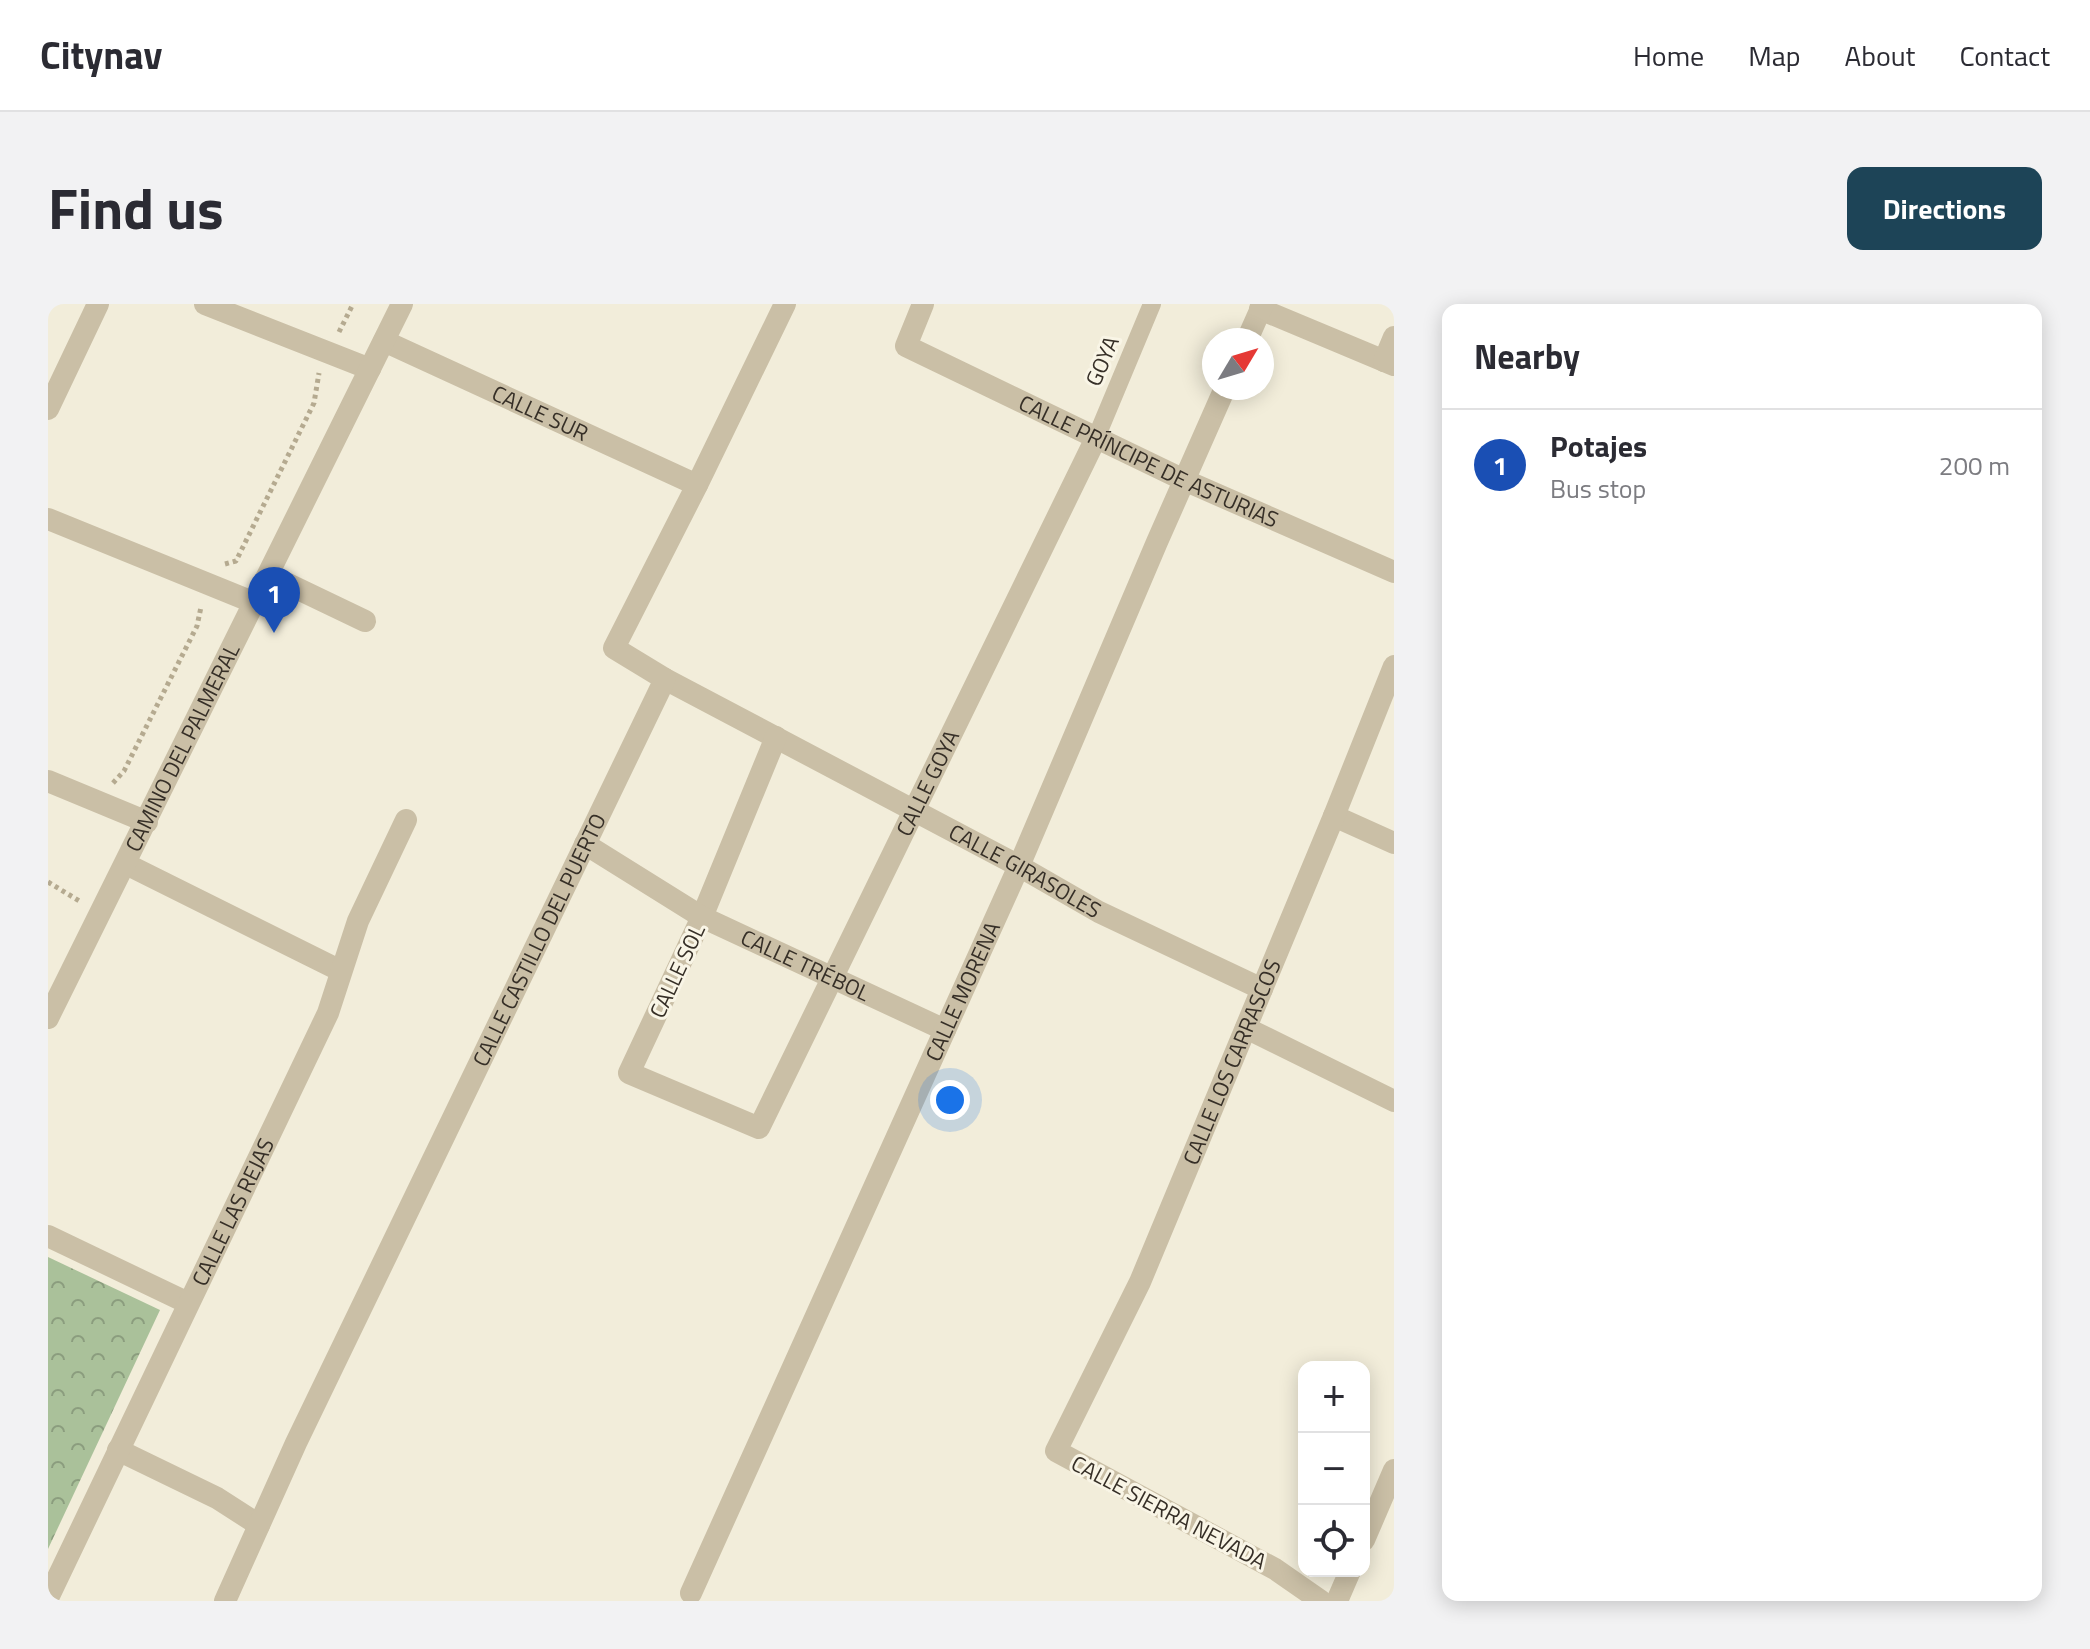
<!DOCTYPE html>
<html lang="en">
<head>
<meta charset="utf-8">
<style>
	:root { --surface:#fff; --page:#f2f2f3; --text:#2b2b33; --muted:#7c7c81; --line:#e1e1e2; --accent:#1d4457 }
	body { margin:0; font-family:"Titillium Web",sans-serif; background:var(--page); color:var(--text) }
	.controls { position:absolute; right:24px; bottom:24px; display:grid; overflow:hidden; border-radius:16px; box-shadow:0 4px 20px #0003 }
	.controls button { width:72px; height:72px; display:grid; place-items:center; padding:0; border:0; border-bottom:2px solid var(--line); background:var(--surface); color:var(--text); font:40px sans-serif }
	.compass { position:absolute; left:1154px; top:24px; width:72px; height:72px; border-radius:50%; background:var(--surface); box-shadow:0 4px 20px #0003; rotate:52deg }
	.you { position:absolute; left:902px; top:796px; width:28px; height:28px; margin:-20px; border:6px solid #fff; border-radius:50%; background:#1a73e8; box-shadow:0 0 0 12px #1a73e833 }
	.badge { display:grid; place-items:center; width:52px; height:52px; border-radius:50%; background:var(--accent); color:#fff; font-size:26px; font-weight:700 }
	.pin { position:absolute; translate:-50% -66px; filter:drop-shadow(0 2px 4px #0008) }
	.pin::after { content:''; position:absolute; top:42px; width:28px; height:24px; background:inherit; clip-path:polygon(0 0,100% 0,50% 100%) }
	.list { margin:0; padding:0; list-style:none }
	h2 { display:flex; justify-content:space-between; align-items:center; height:104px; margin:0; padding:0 32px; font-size:34px }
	h2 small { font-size:26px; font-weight:400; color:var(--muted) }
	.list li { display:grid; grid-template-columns:52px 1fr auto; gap:24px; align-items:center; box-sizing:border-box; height:112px; padding:0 32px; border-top:2px solid var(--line) }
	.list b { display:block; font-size:30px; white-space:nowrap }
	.list p { margin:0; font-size:26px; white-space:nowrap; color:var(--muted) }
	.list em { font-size:26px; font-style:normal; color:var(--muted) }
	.icon { flex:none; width:44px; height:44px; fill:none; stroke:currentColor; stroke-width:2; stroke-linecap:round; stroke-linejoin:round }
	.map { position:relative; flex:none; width:1346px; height:1297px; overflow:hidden; border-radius:16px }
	header { display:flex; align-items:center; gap:48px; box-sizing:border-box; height:112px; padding:0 40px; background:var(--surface); border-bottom:2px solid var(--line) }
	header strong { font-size:38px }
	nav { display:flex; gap:44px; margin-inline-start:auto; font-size:28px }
	.intro { display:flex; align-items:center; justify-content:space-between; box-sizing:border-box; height:192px; padding:0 48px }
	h1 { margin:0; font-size:56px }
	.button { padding:20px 36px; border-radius:16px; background:var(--accent); color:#fff; font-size:28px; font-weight:700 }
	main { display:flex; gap:48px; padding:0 48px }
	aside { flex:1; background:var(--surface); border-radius:16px; box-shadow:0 4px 20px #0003 }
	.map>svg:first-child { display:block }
	.park { fill:url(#park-crowns) }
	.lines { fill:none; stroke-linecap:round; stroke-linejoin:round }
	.path { stroke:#b5aa90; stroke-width:5; stroke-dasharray:4 4; stroke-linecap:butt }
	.pedestrian { stroke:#cabfa6; stroke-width:18 }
	.minor { stroke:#cabfa6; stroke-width:22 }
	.labels { text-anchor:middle; stroke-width:6; stroke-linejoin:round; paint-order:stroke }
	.street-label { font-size:22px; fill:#362f27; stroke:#f9f5e6 }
</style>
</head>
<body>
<header>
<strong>Citynav</strong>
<nav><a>Home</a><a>Map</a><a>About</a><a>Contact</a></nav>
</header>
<div class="intro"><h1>Find us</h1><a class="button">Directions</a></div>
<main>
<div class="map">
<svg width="1346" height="1297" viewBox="0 0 1346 1297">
	<defs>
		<pattern id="park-crowns" width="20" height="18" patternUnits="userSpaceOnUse" patternTransform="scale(2)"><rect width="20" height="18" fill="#aac19a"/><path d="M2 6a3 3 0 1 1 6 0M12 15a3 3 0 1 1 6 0" fill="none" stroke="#8b9d7e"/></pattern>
	</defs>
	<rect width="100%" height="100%" fill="#f2edda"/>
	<path class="park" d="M0 953 112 1006 0 1245Z"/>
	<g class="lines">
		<path class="path" d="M291 28 305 0
			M177 260 188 257 266 99 271 69
			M65 479 76 467 149 322 153 303
			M0 578 33 598"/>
		<path class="pedestrian" d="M1048 134 1104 0"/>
		<g class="minor">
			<path d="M157 0 322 65"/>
			<path id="s1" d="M875 0 858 42 1136 176 1346 268"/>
			<path d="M1212 5 1346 61"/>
			<path d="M1199 36 1215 0"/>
			<path id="s2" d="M336 37 649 181"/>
			<path d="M1336 57 1346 33"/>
			<path d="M0 105 50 0"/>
			<path d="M0 215 207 299"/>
			<path d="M221 271 317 317"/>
			<path id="s3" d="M617 375 971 562 1051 608 1214 685"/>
			<path id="s4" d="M728 433 654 613 581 769 711 824 1048 134"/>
			<path d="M0 477 99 518"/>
			<path d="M1286 512 1346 539"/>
			<path id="s5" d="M537 540 654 613 897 726"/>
			<path d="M78 560 293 667"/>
			<path id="s6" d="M0 714 354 0"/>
			<path d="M1198 724 1346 797"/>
			<path d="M0 932 140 999"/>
			<path d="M70 1146 169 1194 211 1221"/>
			<path d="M1316 1236 1346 1166"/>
			<path id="s7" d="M643 1289 971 562 1109 238 1177 84"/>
			<path id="s8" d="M0 1294 280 709 310 617 358 516"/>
			<path id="s9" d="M177 1297 248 1139 617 375 566 344 649 181 737 0"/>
			<path id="s10" d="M1273 1297 1227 1265 1008 1147 1092 978 1286 512 1346 362"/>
			<path d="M1289 1297 1302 1267"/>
		</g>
	</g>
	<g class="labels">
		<g class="street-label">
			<text transform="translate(1054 57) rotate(-67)" y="8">GOYA</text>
			<text dy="8" stroke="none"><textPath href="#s2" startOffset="172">CALLE SUR</textPath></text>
			<text dy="8" stroke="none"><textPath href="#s1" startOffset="314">CALLE PRÍNCIPE DE ASTURIAS</textPath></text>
			<text dy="8" stroke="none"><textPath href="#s6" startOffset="302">CAMINO DEL PALMERAL</textPath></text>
			<text dy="8" stroke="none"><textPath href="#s4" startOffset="892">CALLE GOYA</textPath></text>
			<text dy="8" stroke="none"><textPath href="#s3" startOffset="408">CALLE GIRASOLES</textPath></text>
			<text dy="8" stroke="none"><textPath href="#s9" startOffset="732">CALLE CASTILLO DEL PUERTO</textPath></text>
			<text dy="8" stroke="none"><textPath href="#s5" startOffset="252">CALLE TRÉBOL</textPath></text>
			<text transform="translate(629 667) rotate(-65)" y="8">CALLE SOL</text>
			<text dy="8" stroke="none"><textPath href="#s7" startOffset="660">CALLE MORENA</textPath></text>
			<text dy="8" stroke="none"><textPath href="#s10" startOffset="732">CALLE LOS CARRASCOS</textPath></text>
			<text dy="8" stroke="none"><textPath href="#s8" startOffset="428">CALLE LAS REJAS</textPath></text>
			<text transform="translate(1121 1208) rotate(28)" y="8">CALLE SIERRA NEVADA</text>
		</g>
	</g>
</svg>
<div class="controls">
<button>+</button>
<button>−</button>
<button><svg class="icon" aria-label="locate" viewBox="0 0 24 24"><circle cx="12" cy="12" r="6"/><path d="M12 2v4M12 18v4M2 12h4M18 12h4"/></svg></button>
</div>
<svg class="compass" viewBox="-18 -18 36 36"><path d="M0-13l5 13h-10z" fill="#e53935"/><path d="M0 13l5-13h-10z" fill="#7c7c81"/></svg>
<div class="you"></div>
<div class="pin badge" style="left:226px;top:329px;background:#1a4fb4">1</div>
</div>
<aside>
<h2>Nearby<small></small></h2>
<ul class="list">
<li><span class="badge" style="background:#1a4fb4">1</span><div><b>Potajes</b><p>Bus stop</p></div><em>200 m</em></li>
</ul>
</aside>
</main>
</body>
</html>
